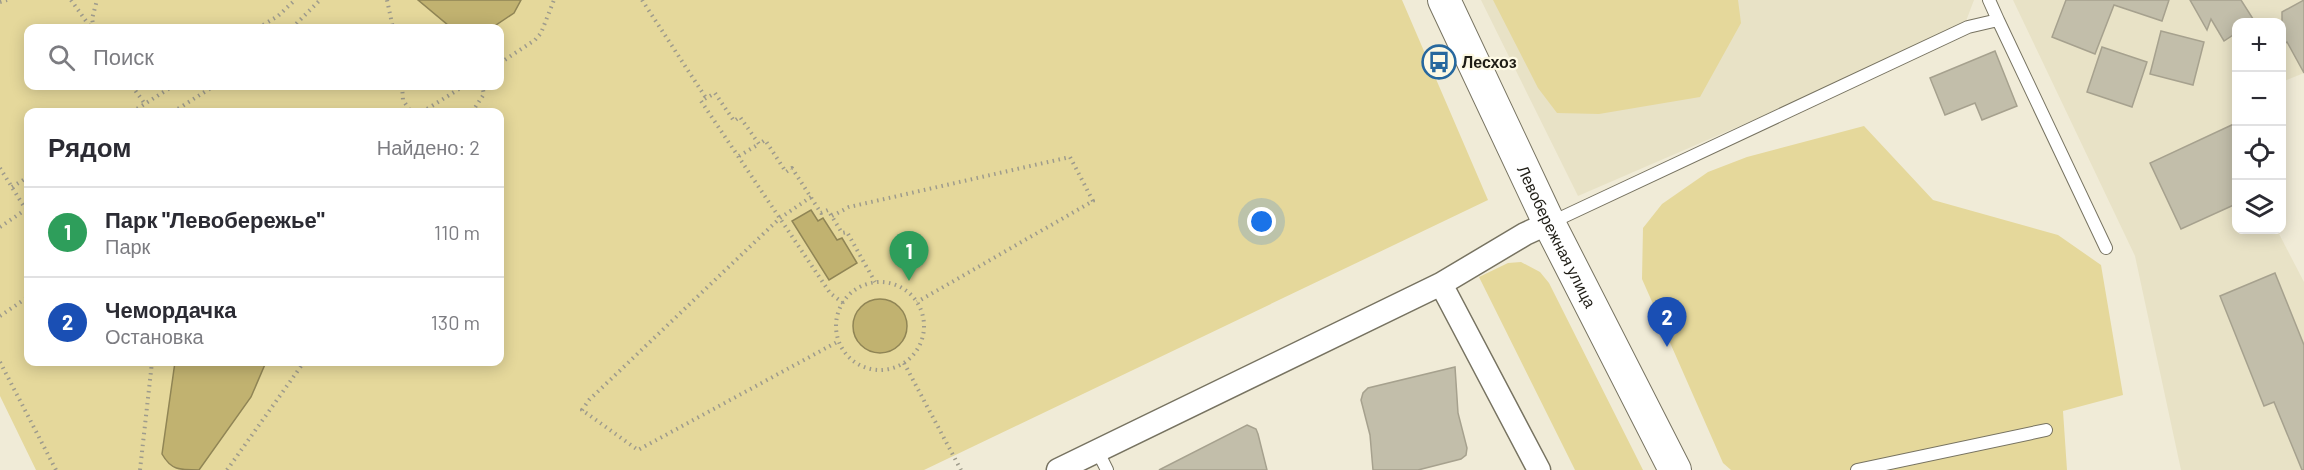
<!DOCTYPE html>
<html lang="ru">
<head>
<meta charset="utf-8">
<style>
	:root { --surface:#fff; --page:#f2f2f3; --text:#2b2b33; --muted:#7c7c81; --line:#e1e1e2; --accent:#1a73e8 }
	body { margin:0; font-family:Barlow,sans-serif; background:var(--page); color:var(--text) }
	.controls { position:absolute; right:18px; top:18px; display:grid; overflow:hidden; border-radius:12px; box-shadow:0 3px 15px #0003 }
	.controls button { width:54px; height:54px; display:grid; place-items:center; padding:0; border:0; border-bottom:2px solid var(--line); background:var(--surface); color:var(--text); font:30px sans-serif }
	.you { position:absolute; left:1262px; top:222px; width:21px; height:21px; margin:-15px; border:4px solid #fff; border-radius:50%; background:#1a73e8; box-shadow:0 0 0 9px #1a73e833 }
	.badge { display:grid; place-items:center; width:39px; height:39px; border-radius:50%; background:var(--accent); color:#fff; font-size:20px; font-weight:700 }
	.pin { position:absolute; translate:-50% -50px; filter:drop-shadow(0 2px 3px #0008) }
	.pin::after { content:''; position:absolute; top:32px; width:21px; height:18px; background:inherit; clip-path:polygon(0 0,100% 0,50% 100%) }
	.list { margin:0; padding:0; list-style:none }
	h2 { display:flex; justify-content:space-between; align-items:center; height:78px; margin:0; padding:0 24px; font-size:26px }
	h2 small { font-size:20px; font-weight:400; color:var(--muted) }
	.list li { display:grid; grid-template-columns:39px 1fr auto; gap:18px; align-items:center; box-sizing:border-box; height:90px; padding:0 24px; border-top:2px solid var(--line) }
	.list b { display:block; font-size:22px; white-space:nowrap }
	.list p { margin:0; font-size:20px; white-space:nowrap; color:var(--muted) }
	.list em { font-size:20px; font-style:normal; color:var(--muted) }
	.icon { flex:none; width:33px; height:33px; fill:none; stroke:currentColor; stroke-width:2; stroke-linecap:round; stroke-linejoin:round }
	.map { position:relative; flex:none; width:2304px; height:470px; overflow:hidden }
	.search { position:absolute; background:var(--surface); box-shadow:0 3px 15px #0003; left:24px; top:24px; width:480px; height:66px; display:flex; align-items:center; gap:15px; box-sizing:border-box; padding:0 21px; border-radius:12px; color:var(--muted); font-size:22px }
	.panel { position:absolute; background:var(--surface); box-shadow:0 3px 15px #0003; left:24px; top:108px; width:480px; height:258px; border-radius:12px }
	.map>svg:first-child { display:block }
	.built { fill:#e8e2c6 }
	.green { fill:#e5d89b; fill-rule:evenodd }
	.water { fill:#c1b270; stroke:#908555; stroke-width:1.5 }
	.building { fill:#c2beaa; stroke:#a6a18e; stroke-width:1.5 }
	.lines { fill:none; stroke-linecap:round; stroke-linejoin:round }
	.lane-casing { stroke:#777361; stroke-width:14 }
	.street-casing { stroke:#777361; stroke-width:25 }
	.secondary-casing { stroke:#777361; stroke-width:34 }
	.path { stroke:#9e9b8c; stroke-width:4; stroke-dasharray:1.5 4.5; stroke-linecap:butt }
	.lane { stroke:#fff; stroke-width:12 }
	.street { stroke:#fff; stroke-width:22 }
	.secondary { stroke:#fff; stroke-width:32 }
	.labels { text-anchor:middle; stroke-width:4.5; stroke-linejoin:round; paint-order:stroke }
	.poi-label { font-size:16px; font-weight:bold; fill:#1f1d16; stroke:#fdf9e4; text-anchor:start }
	.street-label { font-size:16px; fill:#1f1d16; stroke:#fdf9e4 }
</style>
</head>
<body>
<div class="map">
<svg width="2304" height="470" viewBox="0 0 2304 470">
	<rect width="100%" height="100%" fill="#f0ebd7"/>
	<path class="built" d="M1481 0H1974L1963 29 1578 196Z
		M2013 0H2304V73L2282 82V22H2236V230H2277L2304 282V470H2181L2135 256Z"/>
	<path class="green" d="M0 0H1402L1488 200 924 470H36L0 396ZM28 28H500V86H28ZM28 112H500V362H28Z
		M1493 0H1738L1741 23 1700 97 1599 114 1557 113 1538 88Z
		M1864 126 1933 200 2058 235 2101 265 2123 395 2063 411 2067 470H1731L1723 463 1642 279 1643 228 1662 204 1708 172 1747 157Z
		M1521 262 1540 272 1549 283 1643 470H1575L1479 277 1508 263Z"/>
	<path class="water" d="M418 0H521L514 13 493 27 458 28 448 25Z
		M811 210 818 221 823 218 837 240 842 238 857 263 829 280 792 221Z
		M853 326a27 27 0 1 1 54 0a27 27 0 1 1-54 0Z
		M175 362H266L251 397 199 470C179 470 171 470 162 454Z"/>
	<path class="building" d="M2066 0H2169L2162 21 2114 5 2095 54 2052 37Z
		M2190 0H2241L2255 22H2236V33L2224 41 2211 19 2207 30Z
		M2304 0V73L2287 42 2282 45V12Z
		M2161 31 2204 42 2193 85 2150 74Z
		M2102 47 2147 62 2132 107 2087 92Z
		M1995 51 2017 106 1982 120 1975 103 1945 115 1930 78Z
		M2236 123V204L2181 229 2150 163Z
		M2275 273 2304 345V470H2302L2274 402 2264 406 2220 296Z
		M1455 367 1458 413 1467 448 1466 455 1461 459 1418 470H1373L1370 435 1361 400 1363 393 1368 388Z
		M1247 425 1256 429 1258 434 1267 470H1159Z"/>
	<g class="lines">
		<defs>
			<path id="lane" d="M1998 20 2106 248
				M1550 223 1968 27 1998 20 1989 0
				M1097 450 1107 470
				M1857 470 2046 430"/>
			<path id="street" d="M1441 284 1539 470
				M1058 470 1441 284 1525 234 1549 223"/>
			<g id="secondary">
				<path id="s1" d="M1444 0 1549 223 1675 470"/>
			</g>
		</defs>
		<use href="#lane" class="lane-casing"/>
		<use href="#street" class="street-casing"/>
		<use href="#secondary" class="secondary-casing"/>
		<path class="path" d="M71 0 91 28
			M387 0 393 28
			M642 0 706 98
			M0 2 7 0
			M94 28 92 19 97 0
			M258 28 278 16 295 0
			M292 28 320 0
			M500 63 535 40 541 33 554 0
			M132 86 145 104
			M402 86 403 100 411 112
			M132 112 173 86
			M173 112 214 86
			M422 112 464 86
			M472 112 484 94 482 86
			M739 156 759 144
			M0 168 28 213
			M12 187 28 177
			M811 197 780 218 589 400 582 410 638 450 839 341
			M832 216 849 207 1070 157 1093 201 917 302
			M0 227 28 208
			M836 326a44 44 0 1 1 88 0a44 44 0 1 1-88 0Z
			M843 303 830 293 701 101 715 93 734 121 740 117 759 144 765 140 786 172 792 168 821 213 828 210 842 233 847 232 875 282
			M0 316 28 297
			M0 362 56 470
			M904 363 961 470
			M140 470 152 362
			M227 470 304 362"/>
		<use href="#lane" class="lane"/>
		<use href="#street" class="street"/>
		<use href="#secondary" class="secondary"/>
	</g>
	<defs>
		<symbol id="bus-ring" viewBox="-11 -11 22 22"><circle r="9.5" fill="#fdf9e4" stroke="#27689e" stroke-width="1.5"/><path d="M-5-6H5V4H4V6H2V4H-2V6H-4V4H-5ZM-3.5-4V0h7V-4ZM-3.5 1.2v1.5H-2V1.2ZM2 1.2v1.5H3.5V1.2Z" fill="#27689e"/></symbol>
	</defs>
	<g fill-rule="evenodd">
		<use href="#bus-ring" x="1420" y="43" width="38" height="38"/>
	</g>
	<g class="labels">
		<g class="poi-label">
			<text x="1462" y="68">Лесхоз</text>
		</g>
		<g class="street-label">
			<text dy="6" stroke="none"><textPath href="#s1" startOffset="262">Левобережная улица</textPath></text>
		</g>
	</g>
</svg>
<div class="controls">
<button>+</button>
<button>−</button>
<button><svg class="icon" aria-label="locate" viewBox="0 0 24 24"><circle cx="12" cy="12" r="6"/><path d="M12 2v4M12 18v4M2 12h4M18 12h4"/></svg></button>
<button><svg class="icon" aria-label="layers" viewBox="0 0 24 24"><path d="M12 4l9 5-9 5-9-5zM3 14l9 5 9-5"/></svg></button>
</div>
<div class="you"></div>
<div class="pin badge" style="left:909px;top:281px;background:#2e9e5b">1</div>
<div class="pin badge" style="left:1667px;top:347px;background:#1a4fb4">2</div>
<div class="search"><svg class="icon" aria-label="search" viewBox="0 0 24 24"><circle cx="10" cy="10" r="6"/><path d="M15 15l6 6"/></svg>Поиск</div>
<section class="panel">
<h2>Рядом<small>Найдено: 2</small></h2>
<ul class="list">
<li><span class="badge" style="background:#2e9e5b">1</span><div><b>Парк &quot;Левобережье&quot;</b><p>Парк</p></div><em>110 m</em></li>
<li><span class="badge" style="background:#1a4fb4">2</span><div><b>Чемордачка</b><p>Остановка</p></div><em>130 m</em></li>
</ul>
</section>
</div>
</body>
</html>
